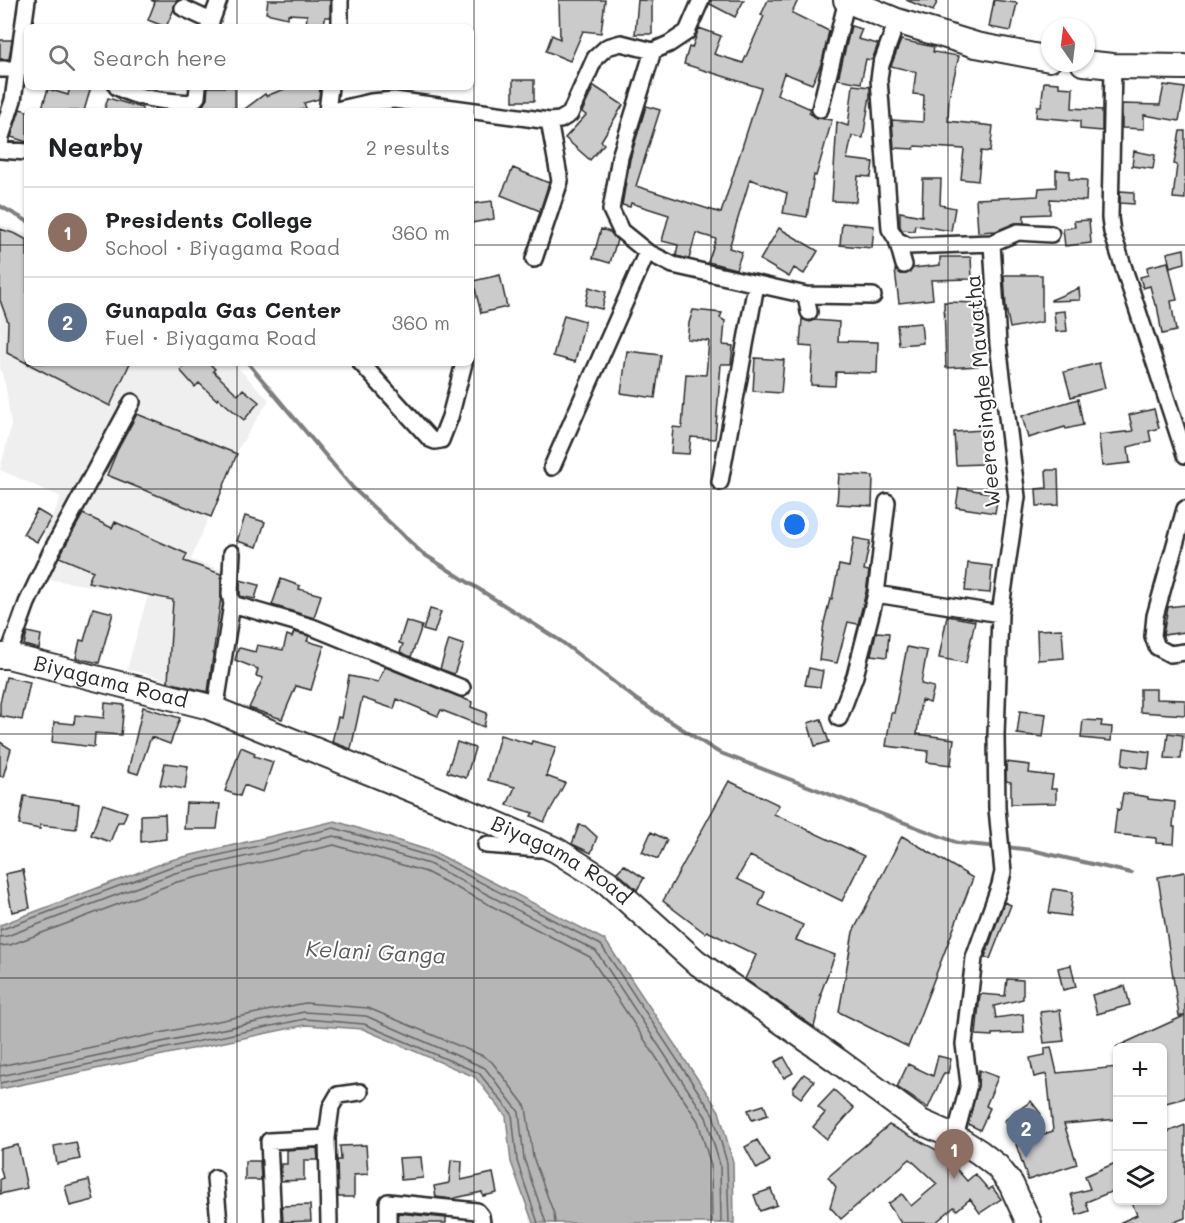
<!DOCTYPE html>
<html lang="en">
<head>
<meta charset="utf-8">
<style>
	:root { --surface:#fff; --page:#f6f6f6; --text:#202124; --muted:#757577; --line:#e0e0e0; --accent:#b45309 }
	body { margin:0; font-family:Mali,sans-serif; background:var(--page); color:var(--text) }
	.controls { position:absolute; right:18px; bottom:18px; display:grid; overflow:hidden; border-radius:9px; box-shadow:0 2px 4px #0004 }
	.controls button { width:54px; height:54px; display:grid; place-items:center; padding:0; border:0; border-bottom:2px solid var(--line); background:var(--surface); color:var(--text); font:30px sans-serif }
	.compass { position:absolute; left:1041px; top:18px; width:54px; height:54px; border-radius:50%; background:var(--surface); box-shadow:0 2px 4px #0004; rotate:346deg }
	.you { position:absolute; left:795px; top:525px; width:21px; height:21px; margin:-15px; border:4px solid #fff; border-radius:50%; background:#1a73e8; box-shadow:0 0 0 9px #1a73e833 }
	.badge { display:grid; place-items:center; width:39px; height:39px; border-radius:50%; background:var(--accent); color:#fff; font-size:20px; font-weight:700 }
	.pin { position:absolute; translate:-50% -50px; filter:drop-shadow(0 2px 3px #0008) }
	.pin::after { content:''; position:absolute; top:32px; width:21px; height:18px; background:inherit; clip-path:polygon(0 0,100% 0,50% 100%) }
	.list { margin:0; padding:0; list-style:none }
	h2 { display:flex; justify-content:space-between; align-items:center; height:78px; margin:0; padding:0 24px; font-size:26px }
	h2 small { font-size:20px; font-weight:400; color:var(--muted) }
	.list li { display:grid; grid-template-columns:39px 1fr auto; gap:18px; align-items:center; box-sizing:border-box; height:90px; padding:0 24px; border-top:2px solid var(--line) }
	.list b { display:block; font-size:22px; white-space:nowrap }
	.list p { margin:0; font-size:20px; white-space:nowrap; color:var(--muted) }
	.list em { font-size:20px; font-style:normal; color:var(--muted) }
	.icon { flex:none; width:33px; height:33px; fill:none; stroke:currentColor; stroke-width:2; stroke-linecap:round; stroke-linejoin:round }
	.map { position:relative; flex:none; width:1185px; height:1223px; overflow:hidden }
	.search { position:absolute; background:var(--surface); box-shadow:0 2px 4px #0004; left:24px; top:24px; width:450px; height:66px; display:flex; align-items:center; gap:15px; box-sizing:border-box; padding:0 21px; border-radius:9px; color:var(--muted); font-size:22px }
	.panel { position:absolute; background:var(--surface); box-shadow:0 2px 4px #0004; left:24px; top:108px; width:450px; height:258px; border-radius:9px }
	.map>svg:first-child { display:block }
	.built { fill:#efefef }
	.water { fill:#b6b6b6; stroke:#7e7e7e; stroke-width:1.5 }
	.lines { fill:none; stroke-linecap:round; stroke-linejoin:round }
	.shore { stroke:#636363; stroke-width:1.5 }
	.stream { stroke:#7e7e7e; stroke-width:4 }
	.building { fill:#cbcbcb; stroke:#2b2b2b; stroke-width:1.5 }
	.street-casing { stroke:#2b2b2b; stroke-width:20 }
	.primary-casing { stroke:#2b2b2b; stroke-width:28 }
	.street { stroke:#fff; stroke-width:15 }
	.primary { stroke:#fff; stroke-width:24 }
	.grid { fill:none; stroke:#2b2b2b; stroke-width:1.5; stroke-opacity:0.55 }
	.labels { text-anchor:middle; stroke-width:4.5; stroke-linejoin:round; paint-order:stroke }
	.street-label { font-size:21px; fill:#2b2b2b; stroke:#fff }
	.water-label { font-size:22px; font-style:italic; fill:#5c5c5c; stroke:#fff }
</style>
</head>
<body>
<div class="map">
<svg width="1185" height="1223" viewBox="0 0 1185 1223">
	<rect width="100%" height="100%" fill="#fff"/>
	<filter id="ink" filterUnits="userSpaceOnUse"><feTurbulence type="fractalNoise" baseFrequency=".0167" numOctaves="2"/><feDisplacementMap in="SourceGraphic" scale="12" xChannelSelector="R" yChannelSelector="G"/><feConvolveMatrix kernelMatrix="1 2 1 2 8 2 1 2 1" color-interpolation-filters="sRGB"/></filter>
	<g filter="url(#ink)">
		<path class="built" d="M0 225 27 234V363H233L269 400 233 457 191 560 226 571 212 697 189 686 127 669 148 595 34 577 50 550 44 535 61 497 0 470 11 426 6 388 0 368Z"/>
		<path class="water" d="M335 821 434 852 605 940 719 1111 733 1162 734 1223H533L511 1162 506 1116 475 1077 363 1029 306 1025 0 1089V925L171 860Z"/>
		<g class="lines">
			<path class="shore" d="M0 930 173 866 334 828 432 857 601 945 713 1114 727 1163 729 1223
				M0 937 7 936 175 873 334 836 429 864 596 951 706 1117 720 1165 721 1223
				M0 946 10 945 177 882 334 845 426 872 590 957 698 1121 711 1166 712 1223
				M0 1066 305 1003 368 1008 483 1056 492 1062 526 1107 533 1157 554 1214 555 1223
				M0 1076 304 1012 366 1016 485 1068 519 1112 524 1159 546 1223
				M0 1083 305 1019 364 1024 479 1073 512 1114 517 1161 538 1223"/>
			<path class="stream" d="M0 206 27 221
				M248 363 353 488 422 553 562 642 637 700 718 752 958 843 998 847
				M1006 847 1031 850 1131 873"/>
		</g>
		<path class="building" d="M151 0H178L166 27 148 20 155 2Z
			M268 0H330V17H325L324 27H306L307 15 288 14V18L266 13Z
			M559 0H605L601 33 583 31 570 61 546 51 552 35 560 39Z
			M638 0 652 1V34H635Z
			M711 0H744L735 17 710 4Z
			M768 0H798L792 13 829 31 822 62 812 84 784 73 777 94 811 109 809 113 817 118 832 120 816 176 814 175 807 217 783 213 787 193 750 179 729 248 742 252 736 269 708 262 716 239 696 233 689 259 676 256 678 245 662 241 669 215 631 203 630 207 622 205 630 159 646 106 660 110 636 186 721 213 761 88 684 64 689 47 692 48 699 28 721 36 714 54 743 63 764 16 761 15Z
			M906 0H938L933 11Z
			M994 0 1017 3 1011 31 989 27Z
			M851 26 862 29 858 39 878 44 872 60 866 59 861 83 838 79Z
			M0 40H12L9 59H0Z
			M901 40 934 47 933 52 959 56 949 98 948 121 993 126 990 152 981 151 978 181 961 179 964 149 915 146 914 149 894 148 892 120 923 122 924 95 913 94 916 72 891 66Z
			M513 80H534V101H513Z
			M1044 82 1059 83V87L1073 88 1072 108 1102 110V131L1080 129V121L1036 117 1037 106H1041Z
			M853 85 870 87V96L863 138 852 136 847 159 873 162 871 177 858 176 856 202 832 201 837 122 848 126Z
			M1164 85 1185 88 1179 121 1144 115V129L1122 128V104L1160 105Z
			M594 86 623 105 601 141 604 144 590 160 565 138 586 115 582 112Z
			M70 87H91L84 111H41L48 89 68 95Z
			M208 87H235V108H202L207 98Z
			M290 87H320L319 99 304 103 306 108 298 111H242L265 94 266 96Z
			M108 98 142 108V111H104Z
			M20 109 27 111V142L11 137Z
			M1180 131H1185V199L1173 198 1177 165 1174 164Z
			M1134 151 1155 155 1153 169 1132 166Z
			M513 168 549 183 540 211 501 195Z
			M1056 170 1070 171 1069 179 1087 180 1086 201 1050 199V214L1024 215V223H1015L996 231 978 232 976 199 1038 196 1039 188 1056 187Z
			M923 179H941L940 205 955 208 951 231 915 225 914 231 902 230 900 226V212L922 216Z
			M1120 191 1134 192V204L1120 203Z
			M492 201 494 219 471 223V204Z
			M1089 220 1091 243 1065 246 1063 229 1075 227 1074 221Z
			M842 223 874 226 872 248 840 245Z
			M779 228 818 251 804 274 794 268 789 277 760 260Z
			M0 229 16 234 27 240V363H130L110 406 7 353 8 322 0 300Z
			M601 229 610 232 617 240 610 263 593 258Z
			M1184 249 1185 263 1170 267 1167 253Z
			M940 257H971L972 279 931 280 933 299 899 303 895 270 901 274H906L913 268 940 265Z
			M1168 262 1177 300 1171 301 1176 331 1162 334 1157 305H1155L1150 286 1143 288 1140 277 1148 275 1147 267Z
			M500 275 507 307 481 313 473 281Z
			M1004 275H1042V322L1010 328 1006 308Z
			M589 287 606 292 602 309 585 305Z
			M1079 288 1080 300 1051 301V300Z
			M944 302 980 303V323H976L978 366 946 368Z
			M693 310 722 313 720 318 725 321 723 345 733 346 731 364H721L715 439 691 437 689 454 671 453 673 427 682 428 686 374 706 375 709 341 687 339 689 323Z
			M1065 311 1067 331 1056 332 1054 312Z
			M564 315 585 321 575 362 553 356Z
			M802 319 810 322 814 320 839 322 838 341 878 342 877 373 836 372 835 386 811 385 813 347 800 346Z
			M921 323 923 343 899 345 897 325Z
			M627 351 661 355 655 398 621 393Z
			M755 358 784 360 781 393 753 391Z
			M188 363H209L215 369 213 371 238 395 243 389 259 402 244 420 218 398 217 400 199 383 195 387 180 370Z
			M1099 363 1105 388 1071 397 1064 372Z
			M1078 399 1083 425 1066 429 1065 427 1028 438 1022 416Z
			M1154 409 1159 428 1149 431 1151 441 1128 447 1130 463 1102 466 1099 435 1133 431 1129 415Z
			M137 414 237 454 211 517 107 475 117 451Z
			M982 430 983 464 956 465 954 432Z
			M1046 470H1058L1059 505 1037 506 1036 489 1047 488Z
			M839 474 873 476 872 506 837 504Z
			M959 488 998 494 995 513 956 507Z
			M37 510 51 518 37 542 23 534Z
			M83 514 112 528 115 522 187 554 184 561 221 574V597L208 692 168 682 173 600 88 582 93 571 59 557Z
			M245 516 265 522 257 547 237 541Z
			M854 538 870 541 864 570 869 571 866 592 858 624 848 622 837 663 819 660 824 623 830 599H832L839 565 849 567Z
			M968 563 992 566 990 593 965 591Z
			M281 579 300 586 299 589 321 595 314 618 272 605Z
			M240 580 259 585 255 599 240 596Z
			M1185 605V632L1163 635 1168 607Z
			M93 608 113 613 99 663 76 658 80 640 84 641Z
			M430 609 441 612 434 633 423 630Z
			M947 616 975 621 966 663 939 658Z
			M406 621 422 626 411 657 400 652 403 644 399 643Z
			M1062 629 1064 658 1038 660 1037 630Z
			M27 632 41 635 39 649 24 645Z
			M294 632 309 636 307 641 324 646 311 690 296 686 282 719 249 708 263 678 256 676 258 669 235 660 238 649 240 648 255 652 257 645 283 650 287 635 292 637Z
			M876 632 889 633 887 657 871 655Z
			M449 640 464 645 454 674 440 669Z
			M907 647 927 651 921 684 934 687 930 703 921 700 917 734 954 739 951 765 927 762 928 751 886 746 891 713H894Z
			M385 667 472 702 471 707 487 713 484 727 441 710 438 716 397 699 394 709 362 698 351 749 332 742 338 717 341 718 349 676 378 682Z
			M809 668 823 671 820 687 805 685Z
			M6 677 30 682 22 720 0 716V703Z
			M1140 689H1156V699L1185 700V715L1140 712Z
			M105 703 124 705 121 735 95 733 94 747 52 742 54 722 74 724 75 715 104 718Z
			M143 707 180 718 170 744 151 737 138 774 128 771Z
			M1020 711 1046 714 1043 737 1017 734Z
			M821 719 829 742 815 746 808 723Z
			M1083 720 1102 721 1101 726 1112 727 1111 741 1081 738Z
			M1168 733 1183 735 1181 759 1165 758Z
			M500 735 531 744 532 741 556 747 546 776 565 783 544 822 531 816 533 813 507 805 515 787 488 780Z
			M0 742 11 749 3 777 0 776Z
			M457 742 475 748 466 778 447 772Z
			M241 747 255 753 254 756 273 762 263 792 244 785 240 796 225 791Z
			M1124 748 1150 752 1148 769 1122 765Z
			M1006 762 1030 765 1029 773 1053 776 1051 789H1056V803L1011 804V782L1006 781Z
			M165 763 188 766 185 789 160 785Z
			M729 781 779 805 774 814 864 856 842 901 750 856 737 879 765 892 759 905 803 925 796 940 835 955 820 995H822L814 1027 745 979 756 955 707 931 705 933 663 901Z
			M1123 793 1148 797V799L1175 802 1173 827H1175L1174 844 1156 843V838L1114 834 1117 809 1120 810Z
			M24 796 79 804 76 829 40 825V829L19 825Z
			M186 803 220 804 217 829H184Z
			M103 804 127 812 123 822H118L110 842 91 835Z
			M165 814 166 839 141 842V815Z
			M579 825 585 826 597 837 591 853 572 844Z
			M651 832 667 840 658 859 642 852Z
			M902 836 973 878 908 1047 839 1012 853 932Z
			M624 865 644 878 637 890 617 872Z
			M23 870 30 908 12 912 5 874Z
			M1185 872V1098L1162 1104V1047H1116L1184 1016H1179L1158 877Z
			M1053 889 1073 892 1070 916 1049 913Z
			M1004 902 1011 905 990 959 985 957Z
			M1071 965 1076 987 1063 990 1058 968Z
			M1007 979 1023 980V999L994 1006 996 1018 1023 1014 1024 1033 992 1034V1036L976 1035 980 994 1005 996Z
			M1125 986 1130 1005 1097 1014 1092 995Z
			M1060 1010 1064 1041 1044 1043 1040 1012Z
			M1051 1047 1057 1073 1118 1067V1119L1064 1124 1077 1164 1028 1180 1016 1144 1053 1131 1047 1074 1034 1077 1030 1058 1045 1055V1048Z
			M938 1056 951 1059 948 1073H944L928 1108 897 1087 908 1064 933 1076Z
			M784 1057 793 1073 784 1078 775 1062Z
			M979 1070 998 1077 986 1106 990 1108 980 1130 968 1124 978 1086Z
			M804 1074 814 1081 801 1098 793 1092V1088Z
			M834 1090 854 1108 827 1139 813 1127 825 1113 818 1107Z
			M1031 1101 1041 1114 1014 1134 1004 1121Z
			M764 1105 768 1115 752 1120 748 1110Z
			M889 1125 935 1149 951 1163 967 1181 975 1174 989 1190 992 1187 1001 1199 980 1213 970 1199 957 1210 954 1207 935 1223H901L888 1204 902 1194 911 1206 937 1184 910 1159 841 1219 830 1207 836 1187 828 1177Z
			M1185 1125V1218L1172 1223H1119L1137 1215 1131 1200H1162V1134Z
			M757 1140 770 1161 757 1169 745 1147Z
			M76 1142 80 1159 57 1164 54 1146Z
			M18 1145 27 1188 0 1194V1179L3 1178 0 1166V1149Z
			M366 1145 368 1174 354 1175V1197H338L337 1160H341L340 1146Z
			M317 1148 318 1160H304V1180L281 1181V1164H287V1150Z
			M421 1157 423 1178 401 1180 399 1158Z
			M451 1160 462 1161 461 1180 493 1173 497 1193 483 1196 482 1192 451 1199 436 1197 434 1186 449 1183Z
			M245 1161H260L261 1180H245Z
			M1118 1162V1189L1086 1202 1089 1211 1077 1215 1071 1194 1090 1189 1085 1176Z
			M89 1180 94 1200 70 1206 65 1186Z
			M771 1189 777 1205 760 1211 754 1195Z
			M310 1205 311 1221 283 1222 282 1206Z
			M398 1213 446 1218V1223H398Z"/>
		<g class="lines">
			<defs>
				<path id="street" d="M183 8 211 21
					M897 21 881 65 879 79 890 229 897 240 908 246 992 243 1018 232 1051 234
					M209 27 219 0
					M340 27V0
					M653 51 620 157 611 210 621 231 647 252 673 265 806 295 873 296
					M1113 66 1110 218 1112 232 1185 455
					M0 69 27 68
					M117 87C140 100 165 101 191 103L197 97 198 87
					M820 109 847 0
					M327 111 330 87
					M332 111 371 102 394 100 549 121 560 120 570 114 595 58 607 47 621 43 653 51 669 44 687 32 701 0
					M0 148 1 137 13 100 27 0
					M0 150 27 152
					M897 240 904 265
					M534 259 560 181 549 121
					M806 295 809 312
					M361 363 430 439 435 441 441 440 450 417 464 363
					M552 467 647 252
					M720 482 756 285
					M1185 509 1155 616 1153 636 1157 647 1170 654 1185 652
					M876 594 887 502
					M232 604 312 627 462 688
					M8 656 27 603 51 552 132 402
					M215 711 232 604 230 594 232 553
					M839 718 855 676 876 594 1000 614
					M486 845 540 849
					M955 1137 969 1084 964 1044 974 958 1000 885 1003 872 997 808 996 735 1000 614 1017 497 998 344 992 243
					M215 1178 219 1223
					M273 1223 269 1141 327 1138
					M329 1223 327 1138 331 1107 338 1095 360 1092
					M388 1223V1202L477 1211 481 1216 482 1223"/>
				<g id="primary">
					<path d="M846 0 897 21 976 45 1050 59"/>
					<path d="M1083 63 1113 66 1185 67"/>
					<path id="s1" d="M0 656H8L206 706 490 821 556 850 607 882 695 961 838 1061 921 1122 955 1137 979 1152 997 1166 1011 1184 1029 1223"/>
				</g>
			</defs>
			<use href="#street" class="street-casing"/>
			<use href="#primary" class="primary-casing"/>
			<use href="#street" class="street"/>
			<use href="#primary" class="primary"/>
		</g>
	</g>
	<path class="grid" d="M237 0V27M474 0V1223M711 0V1223M948 0V1223M237 87V111M0 245H27M471 245H1185M237 363V1223M0 489H1185M0 734H1185M0 978H1185"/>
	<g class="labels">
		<g class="street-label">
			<text transform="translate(983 391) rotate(-95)" y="7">Weerasinghe Mawatha</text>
			<text dy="7" stroke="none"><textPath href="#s1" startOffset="114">Biyagama Road</textPath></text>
			<text dy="7" stroke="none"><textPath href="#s1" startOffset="600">Biyagama Road</textPath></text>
		</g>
		<g class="water-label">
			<text transform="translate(376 952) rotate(3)" y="8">Kelani Ganga</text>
		</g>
	</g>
</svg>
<div class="controls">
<button>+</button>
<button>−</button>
<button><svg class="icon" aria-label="layers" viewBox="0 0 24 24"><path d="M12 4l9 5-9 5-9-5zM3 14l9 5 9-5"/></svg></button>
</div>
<svg class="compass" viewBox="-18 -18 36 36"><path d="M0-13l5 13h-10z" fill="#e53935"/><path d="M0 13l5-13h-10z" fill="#757577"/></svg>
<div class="you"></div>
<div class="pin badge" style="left:954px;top:1179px;background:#8d6e63">1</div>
<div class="pin badge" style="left:1026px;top:1158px;background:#5c6f8a">2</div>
<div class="search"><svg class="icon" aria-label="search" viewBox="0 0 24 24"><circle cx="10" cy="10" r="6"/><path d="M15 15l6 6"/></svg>Search here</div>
<section class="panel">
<h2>Nearby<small>2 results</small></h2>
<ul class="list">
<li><span class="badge" style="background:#8d6e63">1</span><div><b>Presidents College</b><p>School · Biyagama Road</p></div><em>360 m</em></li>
<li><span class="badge" style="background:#5c6f8a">2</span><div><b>Gunapala Gas Center</b><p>Fuel · Biyagama Road</p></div><em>360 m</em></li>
</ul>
</section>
</div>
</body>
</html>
